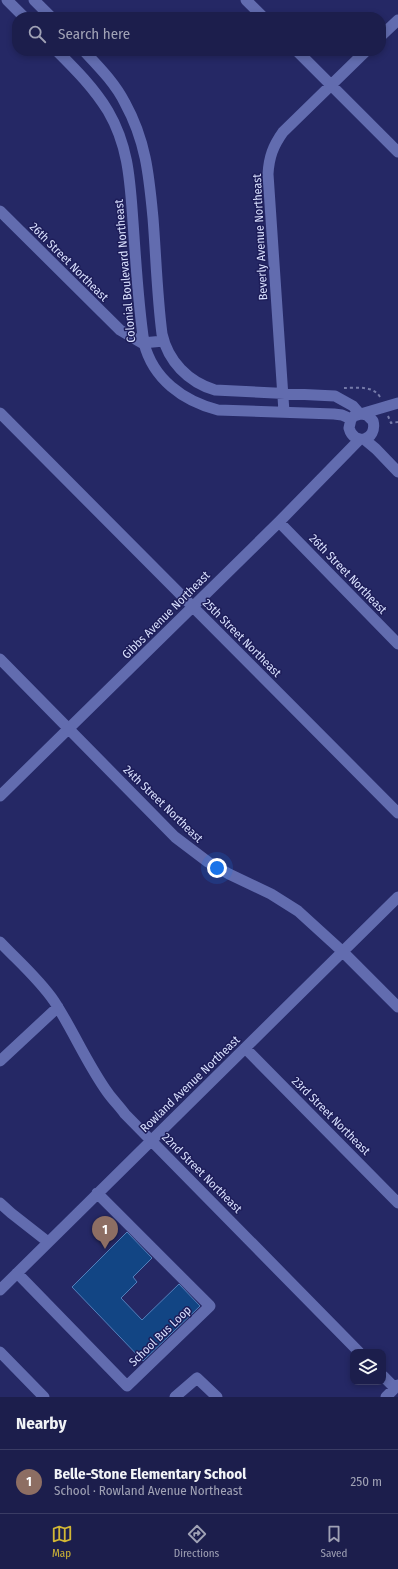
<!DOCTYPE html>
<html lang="en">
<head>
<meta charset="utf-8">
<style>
	:root { --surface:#1c1e4c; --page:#292b56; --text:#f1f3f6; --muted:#a0a2b5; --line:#3a3c64; --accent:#d2b735 }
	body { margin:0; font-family:"Fira Sans Condensed",sans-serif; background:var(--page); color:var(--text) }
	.controls { position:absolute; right:12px; bottom:12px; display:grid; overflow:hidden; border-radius:8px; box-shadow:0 2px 6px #0003 }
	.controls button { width:36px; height:36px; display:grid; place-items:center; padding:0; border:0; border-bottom:1px solid var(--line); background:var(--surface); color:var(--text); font:20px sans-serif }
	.you { position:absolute; left:217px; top:868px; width:14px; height:14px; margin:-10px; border:3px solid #fff; border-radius:50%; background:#1a73e8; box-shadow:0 0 0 6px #1a73e833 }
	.badge { display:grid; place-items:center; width:26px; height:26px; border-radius:50%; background:var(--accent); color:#fff; font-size:13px; font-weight:700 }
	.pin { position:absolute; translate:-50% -33px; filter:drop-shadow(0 1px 2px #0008) }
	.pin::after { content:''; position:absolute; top:21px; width:14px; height:12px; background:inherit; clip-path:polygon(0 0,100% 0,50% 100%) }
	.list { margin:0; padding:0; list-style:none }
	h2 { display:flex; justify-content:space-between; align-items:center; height:52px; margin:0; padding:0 16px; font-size:17px }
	h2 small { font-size:13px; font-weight:400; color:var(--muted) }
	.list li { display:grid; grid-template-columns:26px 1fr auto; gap:12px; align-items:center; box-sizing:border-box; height:64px; padding:0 16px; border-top:1px solid var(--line) }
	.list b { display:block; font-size:15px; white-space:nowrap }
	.list p { margin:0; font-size:13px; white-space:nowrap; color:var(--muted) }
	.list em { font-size:13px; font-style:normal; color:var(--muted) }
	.icon { flex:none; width:22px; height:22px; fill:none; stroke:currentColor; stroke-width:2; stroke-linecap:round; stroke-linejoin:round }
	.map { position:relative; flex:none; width:398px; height:1397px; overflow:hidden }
	.search { position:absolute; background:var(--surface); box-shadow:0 2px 6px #0003; left:12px; right:12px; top:12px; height:44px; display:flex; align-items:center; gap:10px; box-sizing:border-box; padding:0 14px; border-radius:16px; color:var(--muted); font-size:15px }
	.sheet { height:116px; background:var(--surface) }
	nav { display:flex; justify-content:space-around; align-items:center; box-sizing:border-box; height:56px; border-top:1px solid var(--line); background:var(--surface); font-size:11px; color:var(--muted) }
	nav a { display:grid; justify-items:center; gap:2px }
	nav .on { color:var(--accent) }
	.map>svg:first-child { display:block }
	.building { fill:#124584; stroke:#527fbb }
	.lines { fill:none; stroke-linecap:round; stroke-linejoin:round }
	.path { stroke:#757aa9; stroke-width:2; stroke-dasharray:3 3; stroke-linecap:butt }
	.minor { stroke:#626caf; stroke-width:11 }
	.labels { text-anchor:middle; stroke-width:3; stroke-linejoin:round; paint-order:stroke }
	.street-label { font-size:12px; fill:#d9e0fe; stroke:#1d1d59 }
</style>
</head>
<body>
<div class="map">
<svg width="398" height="1397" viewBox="0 0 398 1397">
	<rect width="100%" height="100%" fill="#252865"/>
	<path class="building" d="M127 1232 152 1258 133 1277 137 1282 121 1298 142 1320 179 1284 200 1306 143 1361 72 1287Z"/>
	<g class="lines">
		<path class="path" d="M344 388C356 388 373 385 380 397
			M388 416 391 423 398 422"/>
		<path class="minor" d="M7 0 24 17
			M34 0 51 17
			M246 0 263 17
			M381 36 398 20
			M57 51C76 70 94 88 108 111 129 147 130 182 133 222 136 263 138 303 144 343 153 379 183 401 218 410L334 414 342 415 351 419
			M84 51C99 67 115 83 125 103 146 141 149 176 153 218 156 256 157 295 162 334 168 361 188 382 215 390L335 396 353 406 360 414
			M297 51 398 152
			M0 211 120 330 142 343 164 341
			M284 412 268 174C269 157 273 146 283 132L366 51
			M0 413 398 813
			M362 414 367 415 373 421C378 440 354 447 349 428L351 419 354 416 398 403
			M364 439 376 449 398 472
			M279 522 398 644
			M0 659 175 837 208 862 229 874 271 894 298 911 343 952 398 1007
			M0 796 279 522 360 439
			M0 942C18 961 39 979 54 1001 73 1030 87 1064 108 1093 113 1100 120 1107 125 1114L359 1352
			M245 1048 398 1203
			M0 1061 58 1007
			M0 1203 11 1213 48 1242
			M17 1273 127 1386 210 1306 97 1193
			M0 1290 398 897
			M0 1352 44 1397
			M383 1376 395 1388
			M175 1397 197 1378 217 1397
			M386 1397 398 1385"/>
	</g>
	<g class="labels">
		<g class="street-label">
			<text transform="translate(260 237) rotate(-93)" y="4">Beverly Avenue Northeast</text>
			<text transform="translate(69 262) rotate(45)" y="4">26th Street Northeast</text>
			<text transform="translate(125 271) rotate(-95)" y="4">Colonial Boulevard Northeast</text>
			<text transform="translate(348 574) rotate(46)" y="4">26th Street Northeast</text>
			<text transform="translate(166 615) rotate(-45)" y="4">Gibbs Avenue Northeast</text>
			<text transform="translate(242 638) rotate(45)" y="4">25th Street Northeast</text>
			<text transform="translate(163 804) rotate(44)" y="4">24th Street Northeast</text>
			<text transform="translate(190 1084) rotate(-44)" y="4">Rowland Avenue Northeast</text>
			<text transform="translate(331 1116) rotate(45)" y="4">23rd Street Northeast</text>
			<text transform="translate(202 1173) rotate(45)" y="4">22nd Street Northeast</text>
			<text transform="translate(160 1336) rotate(-44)" y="4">School Bus Loop</text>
		</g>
	</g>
</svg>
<div class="controls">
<button><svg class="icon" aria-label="layers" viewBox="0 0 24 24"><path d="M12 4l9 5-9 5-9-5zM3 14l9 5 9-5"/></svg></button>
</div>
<div class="you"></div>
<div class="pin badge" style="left:105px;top:1249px;background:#8d6e63">1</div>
<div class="search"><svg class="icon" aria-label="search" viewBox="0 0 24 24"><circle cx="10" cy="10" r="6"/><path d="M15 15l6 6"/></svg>Search here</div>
</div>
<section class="sheet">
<h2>Nearby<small></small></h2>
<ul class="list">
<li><span class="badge" style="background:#8d6e63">1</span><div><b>Belle-Stone Elementary School</b><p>School · Rowland Avenue Northeast</p></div><em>250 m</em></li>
</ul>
</section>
<nav>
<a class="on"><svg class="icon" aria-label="map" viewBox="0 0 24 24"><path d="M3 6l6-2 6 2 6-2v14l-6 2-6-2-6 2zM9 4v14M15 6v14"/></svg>Map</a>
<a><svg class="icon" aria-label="directions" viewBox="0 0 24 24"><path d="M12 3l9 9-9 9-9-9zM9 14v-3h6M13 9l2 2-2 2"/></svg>Directions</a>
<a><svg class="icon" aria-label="saved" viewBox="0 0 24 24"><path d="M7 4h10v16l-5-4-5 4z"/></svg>Saved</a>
</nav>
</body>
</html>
